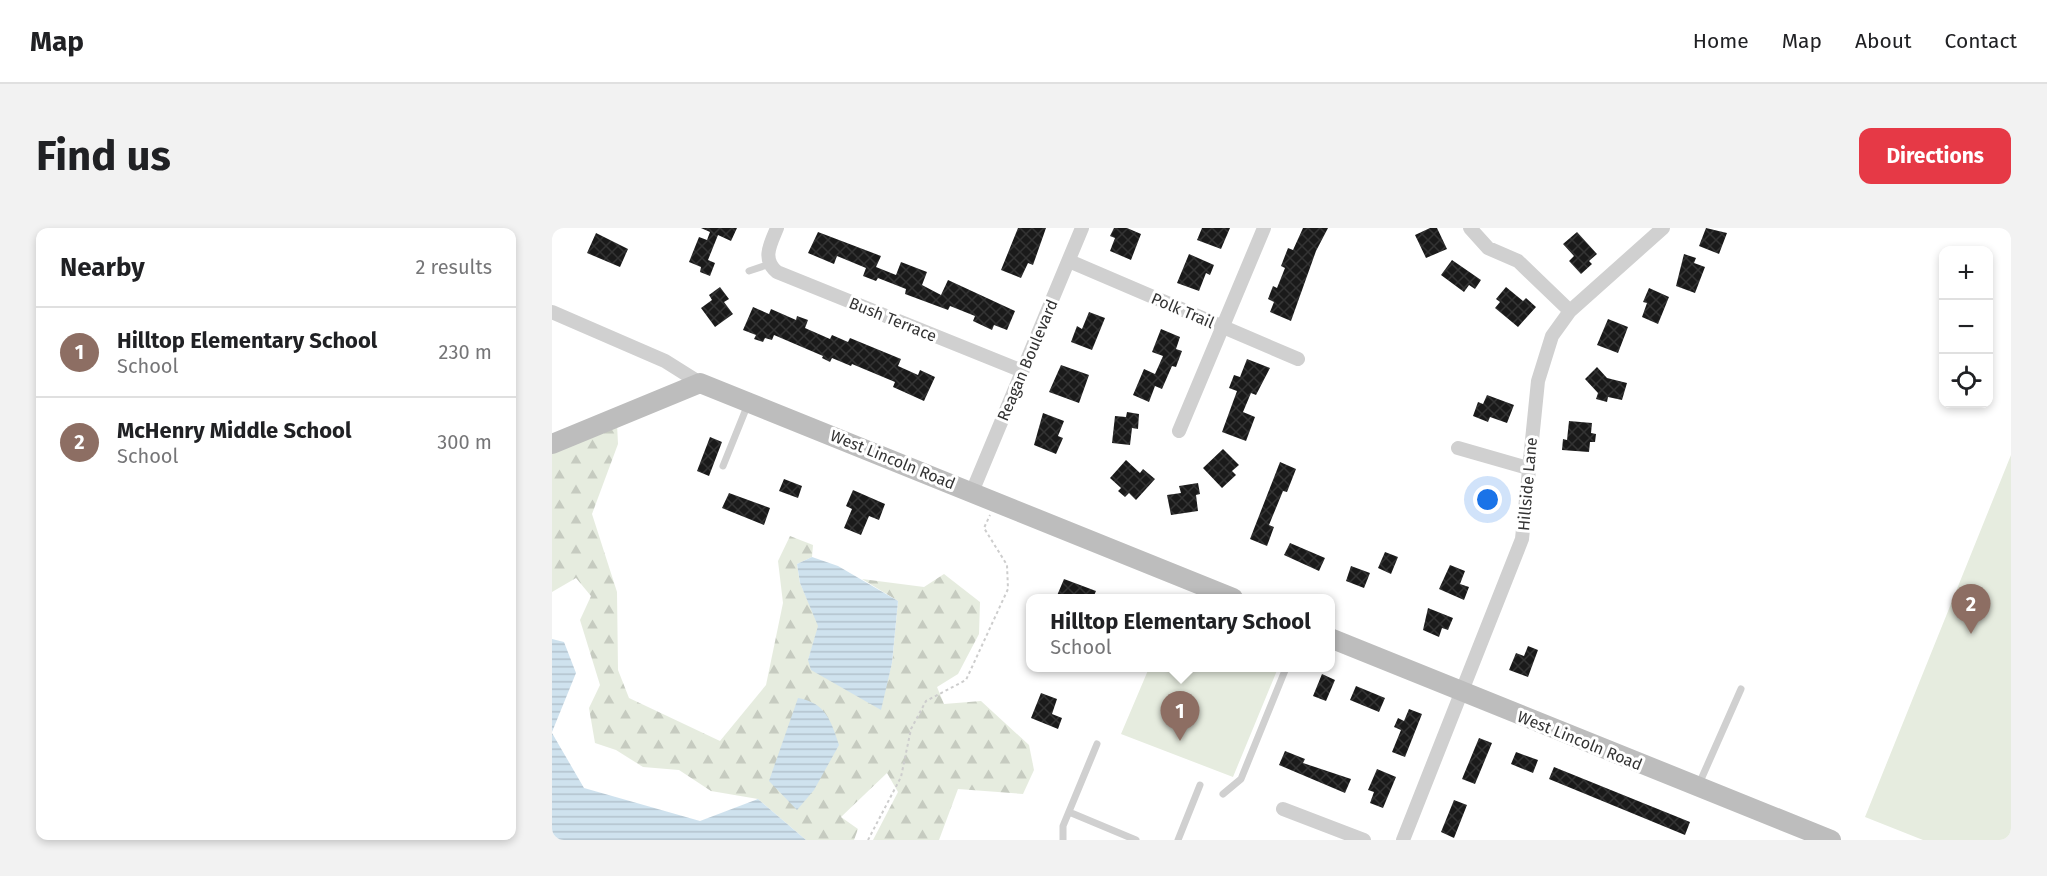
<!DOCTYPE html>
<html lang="en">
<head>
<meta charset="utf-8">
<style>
	:root { --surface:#fff; --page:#f2f2f2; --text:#202124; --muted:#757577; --line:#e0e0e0; --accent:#e63946 }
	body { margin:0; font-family:"Fira Sans",sans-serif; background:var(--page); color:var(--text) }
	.controls { position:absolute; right:18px; top:18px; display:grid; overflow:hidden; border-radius:12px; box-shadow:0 3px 9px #0003 }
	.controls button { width:54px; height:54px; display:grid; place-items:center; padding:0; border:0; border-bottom:2px solid var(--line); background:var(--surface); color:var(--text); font:30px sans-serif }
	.you { position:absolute; left:936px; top:272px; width:21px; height:21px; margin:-15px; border:4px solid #fff; border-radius:50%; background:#1a73e8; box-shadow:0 0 0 9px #1a73e833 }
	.badge { display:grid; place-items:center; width:39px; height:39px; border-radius:50%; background:var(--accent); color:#fff; font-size:20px; font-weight:700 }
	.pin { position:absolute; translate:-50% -50px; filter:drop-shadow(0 2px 3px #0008) }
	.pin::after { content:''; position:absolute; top:32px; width:21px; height:18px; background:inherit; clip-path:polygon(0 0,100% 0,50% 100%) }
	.popup { position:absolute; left:474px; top:366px; width:309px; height:78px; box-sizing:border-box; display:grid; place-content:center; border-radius:12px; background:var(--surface); filter:drop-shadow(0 2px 4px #0005); font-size:20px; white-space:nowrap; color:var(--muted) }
	.popup b { font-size:22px; color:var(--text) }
	.popup::after { content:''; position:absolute; left:50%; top:100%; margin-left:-12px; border:12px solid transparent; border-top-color:var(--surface) }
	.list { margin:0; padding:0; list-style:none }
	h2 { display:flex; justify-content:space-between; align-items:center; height:78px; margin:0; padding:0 24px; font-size:26px }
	h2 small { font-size:20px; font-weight:400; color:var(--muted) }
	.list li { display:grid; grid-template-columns:39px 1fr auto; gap:18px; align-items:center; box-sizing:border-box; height:90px; padding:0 24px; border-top:2px solid var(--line) }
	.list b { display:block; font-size:22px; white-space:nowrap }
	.list p { margin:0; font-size:20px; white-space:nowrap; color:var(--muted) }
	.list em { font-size:20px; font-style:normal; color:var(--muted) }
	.icon { flex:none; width:33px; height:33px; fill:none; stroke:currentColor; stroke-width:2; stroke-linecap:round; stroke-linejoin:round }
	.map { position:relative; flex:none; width:1459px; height:612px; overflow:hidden; border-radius:12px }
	header { display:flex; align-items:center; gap:36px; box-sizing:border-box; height:84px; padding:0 30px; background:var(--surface); border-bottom:2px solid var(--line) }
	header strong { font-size:28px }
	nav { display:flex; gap:33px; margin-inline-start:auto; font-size:21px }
	.intro { display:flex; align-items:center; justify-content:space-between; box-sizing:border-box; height:144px; padding:0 36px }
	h1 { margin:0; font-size:42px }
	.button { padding:15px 27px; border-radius:12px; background:var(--accent); color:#fff; font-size:21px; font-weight:700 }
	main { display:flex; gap:36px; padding:0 36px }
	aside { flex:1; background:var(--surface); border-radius:12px; box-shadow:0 3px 9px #0003 }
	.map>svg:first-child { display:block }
	.grass { fill:#e6ecdf }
	.forest { fill:url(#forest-firs) }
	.water { fill:url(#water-rules) }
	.building { fill:url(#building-cross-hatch) }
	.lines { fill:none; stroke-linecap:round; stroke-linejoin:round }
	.path { stroke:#cdcdcd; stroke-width:2; stroke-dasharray:3 3; stroke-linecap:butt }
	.lane { stroke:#d0d0d0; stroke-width:7 }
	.street { stroke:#d0d0d0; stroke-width:14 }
	.secondary { stroke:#bdbdbd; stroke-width:20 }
	.labels { text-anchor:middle; stroke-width:6; stroke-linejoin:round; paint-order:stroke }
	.street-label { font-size:16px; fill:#333; stroke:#fff }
</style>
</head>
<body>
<header>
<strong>Map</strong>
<nav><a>Home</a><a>Map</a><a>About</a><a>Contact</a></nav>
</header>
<div class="intro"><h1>Find us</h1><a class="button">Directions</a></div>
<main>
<aside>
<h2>Nearby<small>2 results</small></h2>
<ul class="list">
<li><span class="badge" style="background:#8d6e63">1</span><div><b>Hilltop Elementary School</b><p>School</p></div><em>230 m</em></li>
<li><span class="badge" style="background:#8d6e63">2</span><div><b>McHenry Middle School</b><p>School</p></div><em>300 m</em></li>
</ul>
</aside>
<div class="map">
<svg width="1459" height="612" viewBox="0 0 1459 612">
	<defs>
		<pattern id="forest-firs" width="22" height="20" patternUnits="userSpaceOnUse" patternTransform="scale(1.5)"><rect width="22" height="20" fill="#e6ecdf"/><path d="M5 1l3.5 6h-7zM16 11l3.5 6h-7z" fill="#c6cbc0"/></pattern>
		<pattern id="water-rules" width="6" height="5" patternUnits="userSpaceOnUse" patternTransform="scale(1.5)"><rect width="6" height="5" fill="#cfe2ee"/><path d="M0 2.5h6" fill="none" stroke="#b2c2cd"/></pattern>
		<pattern id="building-cross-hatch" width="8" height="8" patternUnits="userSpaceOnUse" patternTransform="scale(1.5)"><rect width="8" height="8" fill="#1a1a1a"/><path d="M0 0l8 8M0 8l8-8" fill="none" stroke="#333"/></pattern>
	</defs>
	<rect width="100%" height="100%" fill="#fff"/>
	<path class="grass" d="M1459 227V612H1371L1313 589Z
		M597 440H726L681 549 569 506Z"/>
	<path class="forest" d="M65 196 66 216 40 286 65 364 66 442 77 470 168 513 214 457 231 375 226 333 238 308 261 317 260 329 245 336 248 355 267 398 256 432 328 481 340 435 346 373 310 351 372 359 392 346 428 374 427 406 406 446 385 459 392 476 429 473 477 517 482 542 471 566 406 561 387 612H321L346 564 335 545 289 589 306 601 302 612H254L206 571 159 563 127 542 91 539 64 522 43 515 37 480 48 457 28 392 39 368 24 350 0 364V225Z"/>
	<path class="water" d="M260 329 286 338 346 373 340 435 329 482 259 442 256 432 266 398 248 355 245 336Z
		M0 411 12 414 24 445 0 504Z
		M246 470C274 475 279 493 287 517L262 562 245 582 217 553Z
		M0 505 32 560 148 593 206 571 254 612H0Z"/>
	<path class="building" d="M149 0H185L179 13 166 7 156 32 163 35 158 48 148 44 149 39 137 34 147 9 155 12 158 4Z
		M466 0H494L481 37 476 35 469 50 449 42Z
		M562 0H575L589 6 579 32 558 23 563 10 558 8Z
		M650 0H678L669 21 645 12Z
		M751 0H776L764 23 739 93 718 84 722 74 716 71 721 58 725 60 733 40 729 38 736 20 741 22Z
		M878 0H885L895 21 874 30 863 7Z
		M1154 0 1175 5 1167 26 1147 18Z
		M266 4 329 28 324 39 344 47 349 34 375 44 370 57 389 67 396 52 463 83 455 102 442 97 440 102 421 93 423 88 398 78 396 82 353 66 354 61 326 50 324 53 311 48 314 40 285 28 282 36 256 25Z
		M1025 4 1045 26 1037 33 1040 36 1029 46 1017 33 1022 28 1011 16Z
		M44 5 76 21 68 39 35 25Z
		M637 26 662 37 658 47 654 45 647 63 625 55Z
		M1132 26 1144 30 1142 35 1153 39 1143 65 1124 58Z
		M900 32 929 52 923 61 917 57 912 64 889 47Z
		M168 59 177 71 172 74 181 86 163 99 149 80 160 72 157 67Z
		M954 59 971 73 974 70 984 79 966 99 943 80 948 74 944 71Z
		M1097 60 1117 69 1106 96 1090 89 1095 75 1091 74Z
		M201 79 217 86 219 81 244 92 245 88 256 92 253 100 278 111 280 107 296 114 298 110 349 131 346 138 366 147 368 142 383 149 372 173 341 159 343 154 300 136 299 138 280 130 278 134 270 130 271 128 222 107 220 112 213 110 211 114 202 111 204 107 191 102Z
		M537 84 553 90 540 122 519 114 525 98 530 101Z
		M1056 91 1076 99 1066 125 1045 117Z
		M609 101 628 109 624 121 630 123 624 139 620 138 610 161 603 158 597 174 581 167 592 141 603 146 611 128 600 124Z
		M695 131 718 140 704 167 699 165 691 184 703 189 694 213 670 204 685 163 677 160 682 147 688 149Z
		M509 137 537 147 527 175 497 164Z
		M1045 139 1055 150 1075 155 1070 172 1056 169 1055 174 1044 171 1046 165 1033 151Z
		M935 167 962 177 955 195 938 189 936 194 921 188 926 174 931 176Z
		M575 184 587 186 586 201 580 200 578 217 560 215 563 188 574 189Z
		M491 185 512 193 506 208 511 210 504 226 482 217Z
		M1017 193 1040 195 1039 205 1044 206 1043 214H1038L1037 224 1010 222 1011 211 1015 212Z
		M158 209 170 214 157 248 145 243Z
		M671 221 687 237 680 243 684 247 670 260 651 240Z
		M574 232 588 245 591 241 603 251 584 272 577 265 573 269 566 263 569 260 558 250Z
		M728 234 744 241 735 264 731 263 717 297 722 299 715 318 698 311Z
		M232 251 250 258 246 270 227 263Z
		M646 255 648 266 644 267 646 283 619 287 615 267 629 265 627 258Z
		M301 262 333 276 327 292 317 288 309 307 292 300 300 281 294 278Z
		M177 265 218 280 212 297 170 280Z
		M738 315 773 330 767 343 732 327Z
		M833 324 846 329 839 346 826 340Z
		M898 337 913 343 908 356 917 359 912 372 887 361Z
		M799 338 818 345 812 360 794 353Z
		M512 351 544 363 541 370H504Z
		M876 380 901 390 896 402 890 400 887 409 871 402Z
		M976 418 986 422 976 449 957 442 964 425 972 428Z
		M770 446 783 452 774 473 761 468Z
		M804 458 833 470 827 484 798 472Z
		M489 465 505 471 500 486 510 490 506 501 479 490Z
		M857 481 870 486 853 529 840 524 849 502 842 499 846 490 852 493Z
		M927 510 940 515 923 556 910 551Z
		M733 523 753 531 751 535 799 551 793 565 727 537Z
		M964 524 986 532 981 545 959 536Z
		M1002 539 1138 594 1133 607 997 551Z
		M825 541 844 549 831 580 818 575 822 564 816 562Z
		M902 572 915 577 902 610 889 604Z"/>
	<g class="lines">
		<path class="path" d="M316 612 349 549 359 501 374 473 414 452 456 361 455 337 432 300 438 287"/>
		<path class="lane" d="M197 43 218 36
			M171 238 196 176
			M1147 556 1189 461
			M671 566 689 551 734 440
			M517 584 584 612
			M511 612V598L545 516
			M626 612 648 557"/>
		<path class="street" d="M225 0C219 15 209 31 225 44L468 142
			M918 0 936 20 966 33 1018 83
			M517 33 746 131
			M0 84 113 133 148 155
			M627 203 712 0
			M906 220 976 240
			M420 264 530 0
			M731 581 812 612
			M851 612 970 311 986 153 1000 108 1018 83 1111 0"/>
		<path class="secondary" d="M0 216 148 155 681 370
			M778 410 1279 612"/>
	</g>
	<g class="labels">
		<g class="street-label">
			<text transform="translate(631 82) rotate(23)" y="6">Polk Trail</text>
			<text transform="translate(341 91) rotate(22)" y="6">Bush Terrace</text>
			<text transform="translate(475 132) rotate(-67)" y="6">Reagan Boulevard</text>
			<text transform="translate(341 231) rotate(22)" y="6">West Lincoln Road</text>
			<text transform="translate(975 256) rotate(-85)" y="6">Hillside Lane</text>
			<text transform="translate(1028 512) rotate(22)" y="6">West Lincoln Road</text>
		</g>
	</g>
</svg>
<div class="controls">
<button>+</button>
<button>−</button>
<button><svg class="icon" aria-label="locate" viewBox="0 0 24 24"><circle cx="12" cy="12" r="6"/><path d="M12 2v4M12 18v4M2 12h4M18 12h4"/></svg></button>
</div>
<div class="you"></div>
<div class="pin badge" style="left:628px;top:513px;background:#8d6e63">1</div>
<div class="popup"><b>Hilltop Elementary School</b>School</div>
<div class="pin badge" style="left:1419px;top:406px;background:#8d6e63">2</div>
</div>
</main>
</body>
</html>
